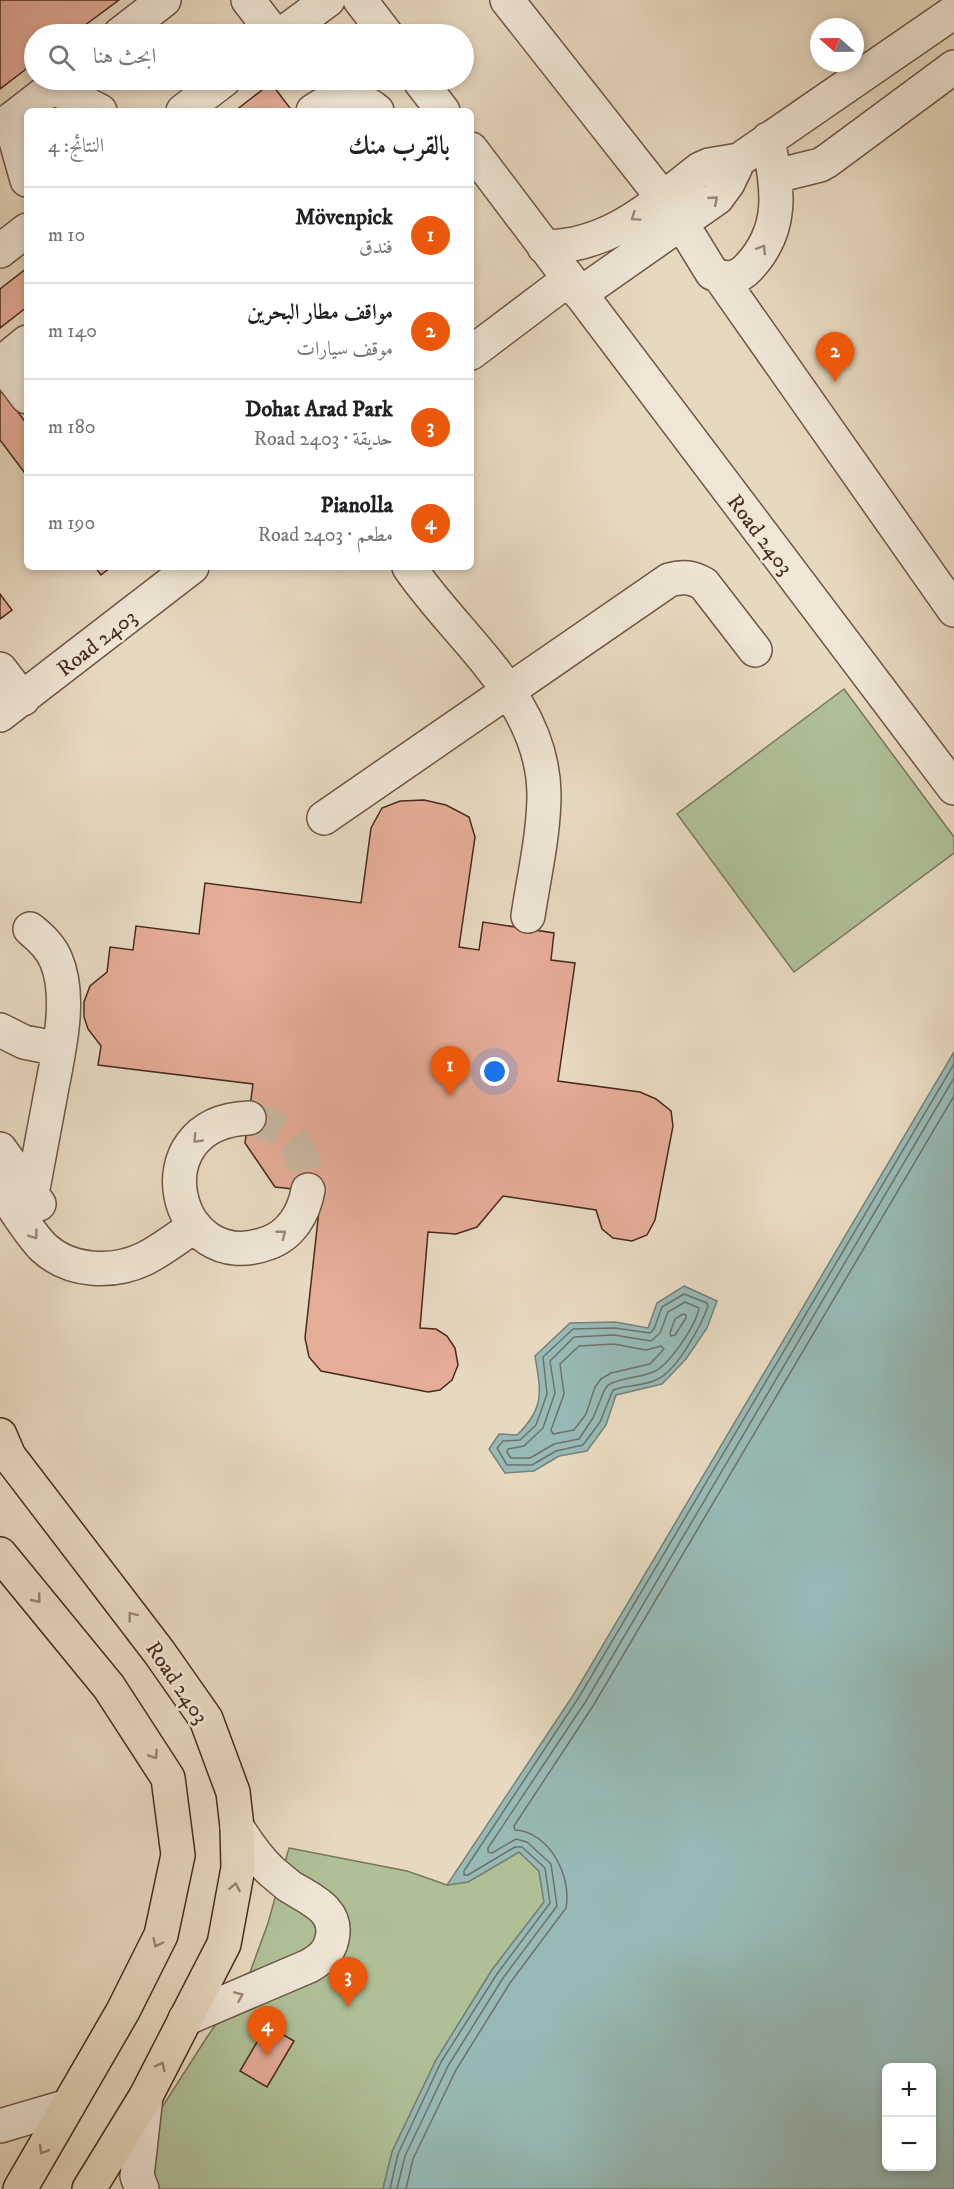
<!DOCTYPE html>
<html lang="ar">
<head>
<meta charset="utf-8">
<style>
	:root { --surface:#fff; --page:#f2f2f2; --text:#202124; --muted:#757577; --line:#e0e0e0; --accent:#ea580c }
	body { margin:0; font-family:"IM FELL DW Pica",Amiri,serif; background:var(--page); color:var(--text); direction:rtl }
	.controls { position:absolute; right:18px; bottom:18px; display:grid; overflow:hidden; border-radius:9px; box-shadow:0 3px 9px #0003 }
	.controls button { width:54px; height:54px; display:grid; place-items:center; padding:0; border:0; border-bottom:2px solid var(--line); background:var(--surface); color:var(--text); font:30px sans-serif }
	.compass { position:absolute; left:810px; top:18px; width:54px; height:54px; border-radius:50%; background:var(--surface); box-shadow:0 3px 9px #0003; rotate:290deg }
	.you { position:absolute; left:495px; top:1072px; width:21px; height:21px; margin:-15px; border:4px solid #fff; border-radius:50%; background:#1a73e8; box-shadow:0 0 0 9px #1a73e833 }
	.badge { display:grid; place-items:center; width:39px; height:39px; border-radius:50%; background:var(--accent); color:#fff; font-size:20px; font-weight:700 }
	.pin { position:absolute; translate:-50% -50px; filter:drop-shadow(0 2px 3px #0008) }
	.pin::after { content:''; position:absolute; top:32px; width:21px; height:18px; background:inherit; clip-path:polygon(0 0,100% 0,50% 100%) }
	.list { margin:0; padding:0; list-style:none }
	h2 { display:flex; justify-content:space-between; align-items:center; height:78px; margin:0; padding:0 24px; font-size:26px }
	h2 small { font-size:20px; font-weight:400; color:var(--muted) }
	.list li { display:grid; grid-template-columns:39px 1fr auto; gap:18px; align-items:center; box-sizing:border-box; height:96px; padding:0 24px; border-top:2px solid var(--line) }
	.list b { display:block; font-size:22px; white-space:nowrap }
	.list p { margin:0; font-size:20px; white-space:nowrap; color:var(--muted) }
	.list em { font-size:20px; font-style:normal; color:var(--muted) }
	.icon { flex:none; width:33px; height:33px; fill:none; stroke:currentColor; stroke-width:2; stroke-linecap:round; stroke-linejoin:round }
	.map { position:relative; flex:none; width:954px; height:2189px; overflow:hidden; direction:ltr }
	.search { position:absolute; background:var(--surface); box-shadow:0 3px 9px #0003; left:24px; top:24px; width:450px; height:66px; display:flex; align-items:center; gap:15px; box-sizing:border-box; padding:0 21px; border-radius:33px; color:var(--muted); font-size:22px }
	.panel { position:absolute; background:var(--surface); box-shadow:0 3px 9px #0003; left:24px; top:108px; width:450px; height:462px; border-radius:9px; direction:rtl }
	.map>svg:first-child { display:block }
	.green { fill:#afc097; stroke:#7b765a; stroke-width:1.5 }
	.water { fill:#97bab6; stroke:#778178; stroke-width:1.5; fill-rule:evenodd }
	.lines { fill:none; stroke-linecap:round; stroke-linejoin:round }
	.shore { stroke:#6f7269; stroke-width:1.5 }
	.building { fill:#e5ac98; stroke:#472b1c; stroke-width:1.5 }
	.minor-tunnel { stroke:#c7b69f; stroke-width:33; stroke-dasharray:33 16; stroke-linecap:butt }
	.minor-casing { stroke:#6f5645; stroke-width:36 }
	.major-casing { stroke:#472b1c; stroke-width:36 }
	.minor { stroke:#efe6d6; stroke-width:33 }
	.major { stroke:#e7d9c0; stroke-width:33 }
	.oneway { stroke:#9b8879 }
	.oneway2 { stroke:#97826e }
	.labels { text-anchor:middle; stroke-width:5; stroke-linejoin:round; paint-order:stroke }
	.street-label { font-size:22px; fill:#472b1c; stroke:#efe6d6 }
</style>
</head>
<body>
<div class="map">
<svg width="954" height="2189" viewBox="0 0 954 2189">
	<rect width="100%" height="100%" fill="#e7d9c0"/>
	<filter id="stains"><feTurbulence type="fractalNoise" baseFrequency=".00333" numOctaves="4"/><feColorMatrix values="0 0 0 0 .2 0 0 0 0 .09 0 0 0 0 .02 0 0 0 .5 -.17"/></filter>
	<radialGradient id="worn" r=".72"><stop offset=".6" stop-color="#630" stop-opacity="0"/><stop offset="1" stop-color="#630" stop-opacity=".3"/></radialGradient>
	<path class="green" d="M844 689 954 837V853L794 972 677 814Z
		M289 1848 407 1871 447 1885 468 1882 519 1852 539 1871 544 1902 492 1970 436 2060 392 2152 383 2189H155L153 2185 159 2112 207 2037 248 1978 268 1923Z"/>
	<path class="water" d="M954 1052V2189H383L392 2152 436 2060 492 1970 544 1902 539 1871 519 1852 468 1882 447 1885 574 1694ZM886 2068H932V2166H886Z
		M684 1286 717 1301 707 1328 686 1359 662 1384 616 1395 606 1425 587 1451 559 1456 534 1471 505 1473 489 1449 499 1434 517 1435C545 1408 541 1392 535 1356L570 1323 615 1322 648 1328 657 1303Z"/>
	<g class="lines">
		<path class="shore" d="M684 1294 707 1303 708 1306C701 1326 677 1370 658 1379 645 1386 627 1385 613 1390L600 1422 583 1445 556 1451 532 1465H507L497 1448 503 1441 520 1440 536 1425 547 1394 543 1357 573 1329 615 1328 650 1333 654 1329 662 1307Z
			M685 1302 699 1308C696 1325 669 1366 653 1372 639 1378 622 1377 608 1385L604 1391 593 1418 579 1439 554 1444 530 1458H511L507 1452 508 1449 524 1446 543 1428 555 1393 550 1361 574 1337 614 1335 651 1341 660 1333 668 1312Z
			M683 1314 686 1315V1318L675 1335 671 1336 670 1333 675 1319Z
			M614 1344 646 1350 661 1346 664 1349 650 1364 611 1373 601 1379 595 1387 586 1414 574 1430 553 1434 551 1430 564 1394 560 1364 579 1346Z
			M390 2189 398 2154 441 2062 497 1974 550 1903 545 1868 522 1847H515L468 1875H464V1871L579 1697 954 1064
			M397 2189 405 2156 448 2066 503 1978 557 1906 551 1864 527 1842 516 1839 492 1853 488 1852V1848L586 1701 954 1078
			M406 2189 413 2159 456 2070 510 1983 566 1908C572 1877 550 1832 515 1830L514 1826 593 1706 954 1096"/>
	</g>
	<path class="building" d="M0 0H119L73 34H34V63L0 89Z
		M271 83 290 108 286 111H235Z
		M27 268V307L0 328V289Z
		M2 391 27 424V476L0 440V393Z
		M95 567H111L101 575Z
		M0 594 12 610 0 619Z
		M424 800 446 805 469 817 475 837 459 947 479 950 483 922 554 933 551 960 575 963 558 1081 640 1092 656 1099 671 1111 673 1126 655 1220 647 1235 632 1241 613 1238 602 1229 596 1210 503 1196 477 1227 456 1234 428 1232 420 1328 436 1329 447 1336 455 1348 458 1365 452 1380 440 1390 428 1392 321 1371 309 1357 305 1338 321 1192 275 1187 245 1143 253 1084 98 1065 101 1046 88 1029 84 1017V1002L90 986 107 972 110 947 133 950 136 926 199 934 205 883 361 903 371 828 382 808 400 801Z
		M267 2025 294 2041 267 2087 240 2071Z"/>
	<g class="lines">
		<path class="minor-tunnel" d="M249 1118C293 1130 304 1146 308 1190"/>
		<defs>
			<path id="minor" d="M248 0 274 34
				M360 0 386 34
				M507 0 663 198
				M120 34 164 0
				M282 34 328 0
				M419 80 443 111
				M53 87 100 111
				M183 111 224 80
				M313 111C336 95 354 92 377 111
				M10 120 27 180
				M0 128 62 80
				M471 149 954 788
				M776 176 820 165 827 161 954 67
				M682 224 712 273C726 281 738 279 749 267 786 227 777 187 768 139
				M544 247C609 247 651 207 700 169L709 165 739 160 954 12
				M0 251 27 230
				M720 277 954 610
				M580 294 717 198 728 183 739 160
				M471 353 569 279
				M1 363 27 397
				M0 364 27 342
				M409 567C458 639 543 699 544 794 544 834 534 876 528 916
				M0 669 23 699
				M0 715 192 567
				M324 818 669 580C683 576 692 577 704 584L755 650
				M30 929C41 938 51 947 56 960 73 999 57 1058 50 1098 44 1130 38 1162 32 1194
				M0 1030 24 1042 59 1049
				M249 1118C137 1122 173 1279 268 1243 291 1235 304 1213 308 1190
				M0 1149 39 1204
				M0 1188C12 1204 30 1235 44 1248 70 1272 112 1274 144 1259 162 1250 178 1237 195 1226
				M185 2019 309 1966C321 1959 329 1953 332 1939 339 1909 309 1899 289 1886 283 1881 277 1876 271 1871 257 1858 247 1843 237 1827
				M0 2126 68 2106
				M142 2189 137 2176 146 2096"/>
			<path id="major" d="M0 1435 9 1456 159 1652 206 1719 233 1792 237 1827 238 1868 224 1944 146 2096 89 2189
				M0 1554 109 1687 168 1778 178 1855 161 1935 123 2011 20 2189"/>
		</defs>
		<use href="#minor" class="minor-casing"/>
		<use href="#major" class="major-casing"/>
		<use href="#minor" class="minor"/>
		<use href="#major" class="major"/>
	</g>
	<defs><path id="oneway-chevron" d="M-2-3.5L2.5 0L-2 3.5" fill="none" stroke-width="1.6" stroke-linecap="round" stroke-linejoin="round" transform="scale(1.5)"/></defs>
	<g class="oneway">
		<use href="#oneway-chevron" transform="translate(714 200) rotate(-41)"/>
		<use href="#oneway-chevron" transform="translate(635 217) rotate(146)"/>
		<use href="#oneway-chevron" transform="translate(762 249) rotate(-58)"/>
		<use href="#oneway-chevron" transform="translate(197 1139) rotate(134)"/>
		<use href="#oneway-chevron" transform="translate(282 1234) rotate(-38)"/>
		<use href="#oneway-chevron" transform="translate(34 1235) rotate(54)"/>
		<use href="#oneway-chevron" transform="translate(239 1996) rotate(-23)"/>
	</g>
	<g class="oneway2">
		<use href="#oneway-chevron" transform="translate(37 1599) rotate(51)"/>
		<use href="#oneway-chevron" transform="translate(132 1616) rotate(-128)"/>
		<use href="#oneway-chevron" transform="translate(154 1755) rotate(57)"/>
		<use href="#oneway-chevron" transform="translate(235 1887) rotate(-79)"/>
		<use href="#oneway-chevron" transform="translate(157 1943) rotate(115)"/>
		<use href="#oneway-chevron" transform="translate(161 2066) rotate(-63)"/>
		<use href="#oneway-chevron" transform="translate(43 2150) rotate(120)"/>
	</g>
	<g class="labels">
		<g class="street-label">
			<text transform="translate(761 534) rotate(53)" y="8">Road 2403</text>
			<text transform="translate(96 642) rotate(-38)" y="8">Road 2403</text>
			<text transform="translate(178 1682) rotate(56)" y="8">Road 2403</text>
		</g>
	</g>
	<rect width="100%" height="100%" filter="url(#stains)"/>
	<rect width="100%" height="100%" fill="url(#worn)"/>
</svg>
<div class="controls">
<button>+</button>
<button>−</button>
</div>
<svg class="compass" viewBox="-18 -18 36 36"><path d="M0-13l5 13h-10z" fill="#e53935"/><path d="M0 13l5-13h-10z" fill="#757577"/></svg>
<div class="you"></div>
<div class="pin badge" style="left:450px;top:1096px">1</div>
<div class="pin badge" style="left:835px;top:382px">2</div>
<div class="pin badge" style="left:348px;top:2007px">3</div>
<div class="pin badge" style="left:267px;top:2056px">4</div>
<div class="search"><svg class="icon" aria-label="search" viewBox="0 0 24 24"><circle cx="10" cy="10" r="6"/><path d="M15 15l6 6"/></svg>ابحث هنا</div>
<section class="panel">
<h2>بالقرب منك<small>النتائج: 4</small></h2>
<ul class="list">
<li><span class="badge">1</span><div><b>Mövenpick</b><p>فندق</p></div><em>10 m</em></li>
<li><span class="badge">2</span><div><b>مواقف مطار البحرين</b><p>موقف سيارات</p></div><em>140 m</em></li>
<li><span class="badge">3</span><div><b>Dohat Arad Park</b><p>حديقة · Road 2403</p></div><em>180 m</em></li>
<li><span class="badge">4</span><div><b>Pianolla</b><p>مطعم · Road 2403</p></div><em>190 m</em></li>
</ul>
</section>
</div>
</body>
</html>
